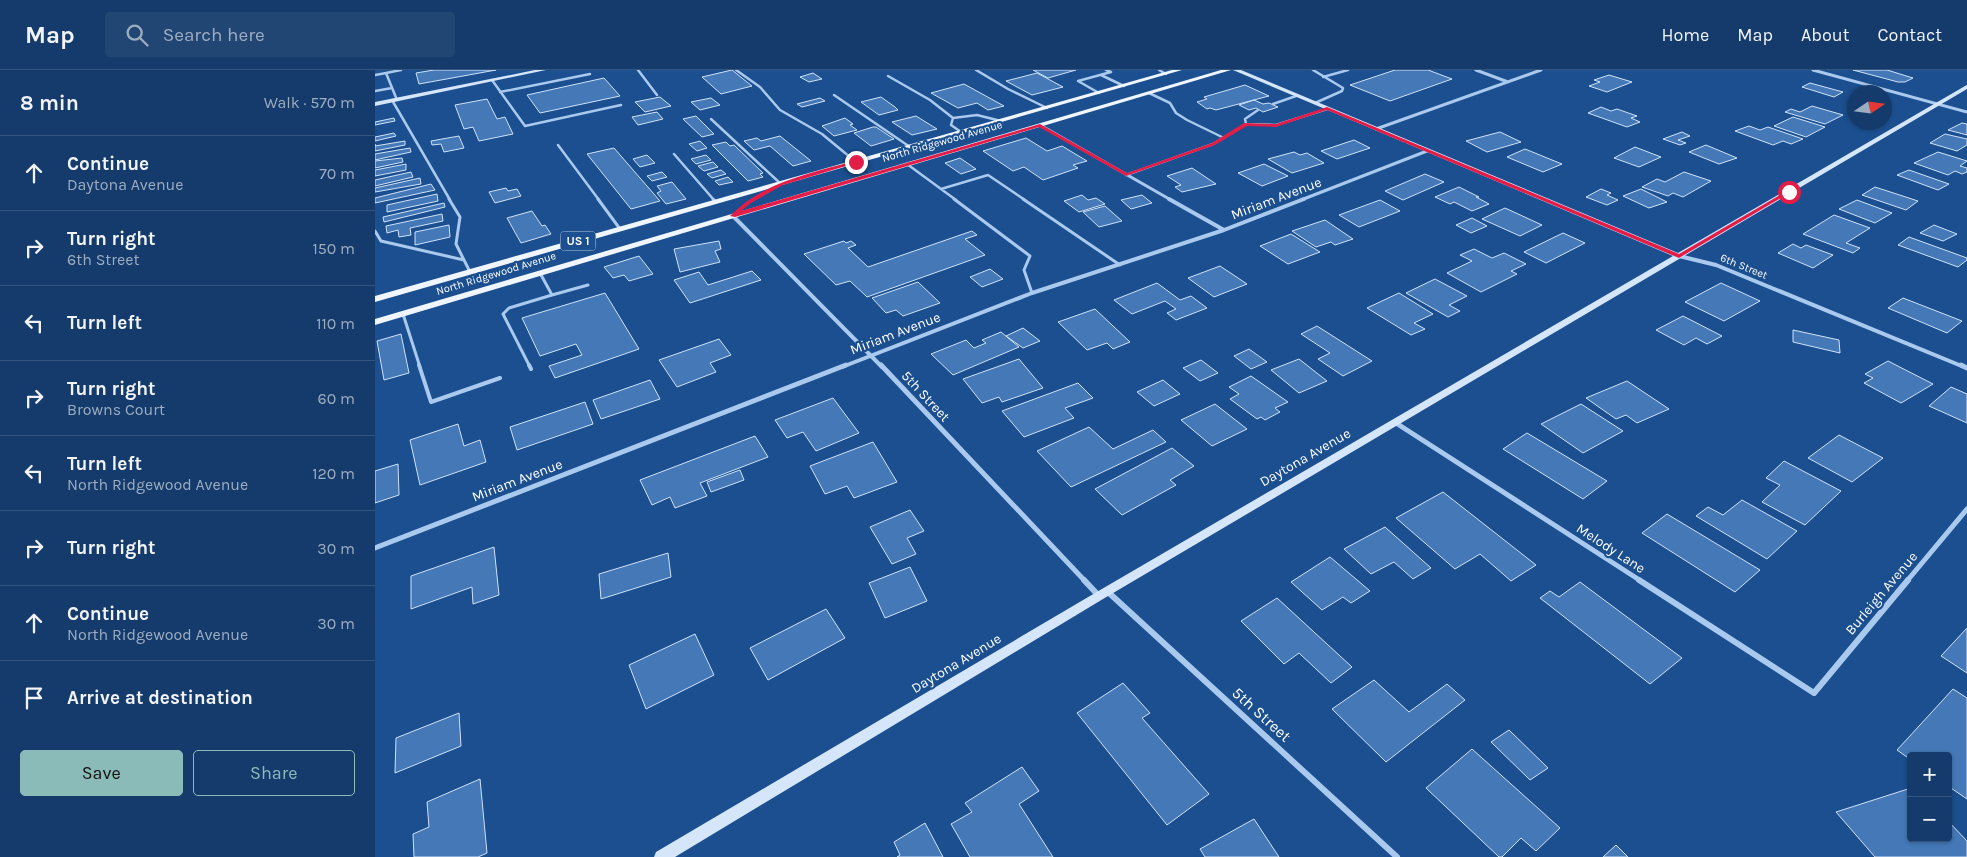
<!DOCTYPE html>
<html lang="en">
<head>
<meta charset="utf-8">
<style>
	:root { --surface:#143b6b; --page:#214673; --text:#f1f3f6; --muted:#9dadc1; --line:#33557e; --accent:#8bbbb9 }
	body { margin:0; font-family:Karla,sans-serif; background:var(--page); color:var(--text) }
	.controls { position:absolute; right:15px; bottom:15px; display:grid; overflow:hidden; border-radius:5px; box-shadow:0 1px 4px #0004 }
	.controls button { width:45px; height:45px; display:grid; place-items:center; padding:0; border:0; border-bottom:1px solid var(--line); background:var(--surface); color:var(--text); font:25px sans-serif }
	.compass { position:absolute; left:1472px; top:15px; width:45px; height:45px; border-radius:50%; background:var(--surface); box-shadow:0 1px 4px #0004; rotate:77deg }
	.stop { position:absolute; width:15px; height:15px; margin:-11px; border:4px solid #e11d48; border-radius:50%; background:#fff }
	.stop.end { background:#e11d48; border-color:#fff; box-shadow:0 1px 5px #0008 }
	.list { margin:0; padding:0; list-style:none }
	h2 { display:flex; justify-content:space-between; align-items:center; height:65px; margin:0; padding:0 20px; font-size:21px }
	h2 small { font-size:16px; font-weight:400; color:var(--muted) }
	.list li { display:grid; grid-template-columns:32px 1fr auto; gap:15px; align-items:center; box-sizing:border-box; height:75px; padding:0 20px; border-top:1px solid var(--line) }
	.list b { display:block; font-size:19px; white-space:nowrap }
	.list p { margin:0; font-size:16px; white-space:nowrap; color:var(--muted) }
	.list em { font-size:16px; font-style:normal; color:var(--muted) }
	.actions { display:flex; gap:10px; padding:15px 20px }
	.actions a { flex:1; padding:11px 0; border:1px solid var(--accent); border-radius:5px; text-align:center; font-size:18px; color:var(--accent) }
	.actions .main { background:var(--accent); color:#111 }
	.icon { flex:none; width:28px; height:28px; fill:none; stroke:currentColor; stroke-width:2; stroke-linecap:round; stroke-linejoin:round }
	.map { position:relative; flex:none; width:1592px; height:787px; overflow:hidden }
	header { display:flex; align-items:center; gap:30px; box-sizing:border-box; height:70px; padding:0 25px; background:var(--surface); border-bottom:1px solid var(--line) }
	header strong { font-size:24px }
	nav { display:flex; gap:28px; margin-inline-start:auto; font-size:18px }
	.search { width:350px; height:45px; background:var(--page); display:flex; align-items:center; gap:12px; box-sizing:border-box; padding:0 18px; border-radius:5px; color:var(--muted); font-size:19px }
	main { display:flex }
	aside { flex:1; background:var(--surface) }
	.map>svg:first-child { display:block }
	.building { fill:#4478b7; stroke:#cfe3fa }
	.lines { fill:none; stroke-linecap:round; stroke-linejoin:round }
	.lane-far2 { stroke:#a9c9ee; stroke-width:2.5 }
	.lane-far1 { stroke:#a9c9ee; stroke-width:3 }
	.lane { stroke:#a9c9ee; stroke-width:4 }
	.street-far3 { stroke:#a9c9ee; stroke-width:3 }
	.street-far2 { stroke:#a9c9ee; stroke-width:4 }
	.street-far1 { stroke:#a9c9ee; stroke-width:5 }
	.street { stroke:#a9c9ee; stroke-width:6 }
	.secondary { fill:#d6e6fa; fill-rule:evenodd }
	.primary { fill:#f0f6ff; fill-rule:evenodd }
	.route { fill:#e11d48 }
	.labels { text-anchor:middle; stroke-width:4.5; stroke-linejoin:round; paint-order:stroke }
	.far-street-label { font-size:11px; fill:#fff; stroke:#1b4f8f }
	.shield { fill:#1b4f8f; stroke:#bbcadd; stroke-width:1 }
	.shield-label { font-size:12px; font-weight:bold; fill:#fff }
	.street-label { font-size:14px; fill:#fff; stroke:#1b4f8f }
	.near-street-label { font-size:16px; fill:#fff; stroke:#1b4f8f }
</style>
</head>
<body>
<header>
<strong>Map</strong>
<div class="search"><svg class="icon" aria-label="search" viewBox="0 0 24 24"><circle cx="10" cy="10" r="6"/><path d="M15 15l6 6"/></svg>Search here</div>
<nav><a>Home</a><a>Map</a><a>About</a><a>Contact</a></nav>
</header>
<main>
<aside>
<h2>8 min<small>Walk · 570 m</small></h2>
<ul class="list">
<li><svg class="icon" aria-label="ahead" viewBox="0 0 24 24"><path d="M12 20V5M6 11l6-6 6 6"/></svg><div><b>Continue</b><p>Daytona Avenue</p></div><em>70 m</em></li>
<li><svg class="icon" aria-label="right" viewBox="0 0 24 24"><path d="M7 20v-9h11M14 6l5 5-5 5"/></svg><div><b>Turn right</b><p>6th Street</p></div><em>150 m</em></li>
<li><svg class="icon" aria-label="left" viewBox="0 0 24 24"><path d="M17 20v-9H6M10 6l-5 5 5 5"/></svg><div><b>Turn left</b></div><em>110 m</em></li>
<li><svg class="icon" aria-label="right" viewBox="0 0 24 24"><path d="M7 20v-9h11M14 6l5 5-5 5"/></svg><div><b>Turn right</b><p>Browns Court</p></div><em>60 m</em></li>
<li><svg class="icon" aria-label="left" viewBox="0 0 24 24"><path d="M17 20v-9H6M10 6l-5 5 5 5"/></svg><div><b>Turn left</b><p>North Ridgewood Avenue</p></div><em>120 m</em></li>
<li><svg class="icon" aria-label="right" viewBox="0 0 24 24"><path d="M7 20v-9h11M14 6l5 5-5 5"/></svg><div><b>Turn right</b></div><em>30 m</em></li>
<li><svg class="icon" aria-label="ahead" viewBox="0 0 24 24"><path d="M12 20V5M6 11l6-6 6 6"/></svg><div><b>Continue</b><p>North Ridgewood Avenue</p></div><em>30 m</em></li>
<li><svg class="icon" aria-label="arrive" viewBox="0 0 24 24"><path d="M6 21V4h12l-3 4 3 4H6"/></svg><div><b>Arrive at destination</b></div></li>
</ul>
<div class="actions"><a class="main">Save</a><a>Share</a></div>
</aside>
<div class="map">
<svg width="1592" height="787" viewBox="0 0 1592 787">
	<rect width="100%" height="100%" fill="#1b4f8f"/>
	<path class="building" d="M59 0H121L44 14 41 3Z
		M357 0 377 16 346 24 327 7Z
		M658 0H701L673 8Z
		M1020 0H1053L1077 9 1015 31 975 15Z
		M1478 0H1512L1538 8 1530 12H1523Z
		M438 3 447 9 434 12 425 7Z
		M662 3 688 17 657 25 631 11Z
		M1234 5 1257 12 1232 22 1214 16 1225 12 1219 10Z
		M229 8 245 26 165 43 152 25Z
		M1435 13 1468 22 1459 27 1427 17Z
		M589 14 629 36 613 40 602 33 583 38 556 23Z
		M870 15 894 26 841 40 835 38 832 39 822 32 832 29 829 27Z
		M285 27 296 36 270 42 260 32Z
		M506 27 520 37 523 40 504 45 486 32Z
		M336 28 345 35 325 40 316 32Z
		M445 28 450 31 427 37 422 34Z
		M112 29 122 49 130 47 138 64 104 71 98 57 89 59 80 35Z
		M879 30 888 34 894 33 903 37 888 42 881 38 874 40 864 35Z
		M1437 36 1468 45 1450 54 1410 42 1416 39 1425 42Z
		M1226 37 1236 41 1242 39 1262 46 1256 48 1265 52 1252 57 1213 43Z
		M282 42 288 49 263 55 257 47Z
		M321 46 339 64 327 67 308 49Z
		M541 46 562 59 537 65 517 52Z
		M1418 47 1450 57 1431 67 1399 56Z
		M19 48 20 51 0 55V52Z
		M470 48 478 54 475 55 482 60 459 66 447 56Z
		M1587 53 1592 54V65L1573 60Z
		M1374 56 1385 60 1393 57 1428 69 1416 74 1408 71 1398 75 1360 61Z
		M498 57H501L519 69 496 76 479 63Z
		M1125 62 1146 72 1112 82 1091 71Z
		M1307 62 1315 66 1303 70 1311 73 1305 75 1288 69Z
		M19 63 21 66 0 71V67Z
		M1570 64 1592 69V75L1582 81 1555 73Z
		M84 66 89 78 69 82 66 74 57 75 56 71Z
		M405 66 436 91 418 96 395 76 379 80 369 71 382 68 386 71Z
		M651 68 672 81 687 76 712 91 698 95 703 98 668 110 649 97 638 101 608 81Z
		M979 70 995 78 962 89 946 81Z
		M30 71V75L0 81V74V76Z
		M325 71 332 78 322 81 314 74Z
		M351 72 355 76 359 75 388 103 385 104 388 107 373 111 337 75Z
		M1331 75 1362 88 1344 94 1314 82Z
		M1260 77 1286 87 1264 97 1239 88Z
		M35 78 36 82 0 90V84Z
		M239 78 285 131 256 139 212 84Z
		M1150 79 1187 94 1168 102 1132 87Z
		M919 82 925 85 932 83 949 93 917 103 893 89Z
		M1563 82 1592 91 1585 96 1592 98V102L1587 104 1580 101 1573 105 1539 93Z
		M272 85 280 93 265 97 258 89Z
		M331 85 336 90 321 94 316 89Z
		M27 88 28 92 0 98V91Z
		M585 88 601 99 586 104 570 93Z
		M338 92 343 97 329 101 323 96Z
		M31 94V100L0 106V100Z
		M889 94 913 106 887 116 863 103Z
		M817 98 841 114 807 122 800 117 806 115 792 106Z
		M346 100 351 104 337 108 332 104Z
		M1534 100 1574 114 1563 120 1522 105Z
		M36 102 38 107 0 116V110Z
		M287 102 292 107 277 111 272 106Z
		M1309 102 1336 111 1308 127 1298 123 1293 126 1267 117 1282 109 1290 112Z
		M1050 104 1069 112 1028 130 1010 121Z
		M353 107 358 112 344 115 340 111Z
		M45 108 46 114 0 122V118Z
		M297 112 311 129 291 134 282 123 286 121 282 116Z
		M56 114 60 120 0 133V128Z
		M1084 117 1104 127H1101L1114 134 1097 141 1079 132 1075 134 1060 127Z
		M1500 117 1543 131 1531 140 1487 125Z
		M131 118 133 121 142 119 146 126 120 133 114 122Z
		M1226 119 1236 123 1232 125 1243 130 1232 135 1211 127Z
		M1266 119 1292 132 1274 138 1248 126Z
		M62 124 63 131 12 142V135Z
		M707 125 713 130 721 128 730 134 704 142 689 131Z
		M767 125 777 133 756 139 746 130Z
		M1005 130 1025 141 984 157 964 145Z
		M1482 130 1517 143 1500 153 1464 139Z
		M69 133 70 137 9 152 8 147Z
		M730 136 747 151 724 157 708 142Z
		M1130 138 1167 155 1145 166 1107 149Z
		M157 141 167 156 170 155 176 164 146 173 132 148Z
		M67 144 68 151 35 158 36 165 24 167 23 160 12 163 11 156Z
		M1459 145 1495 158 1471 173 1485 178 1478 183 1428 164Z
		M1097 148 1112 156 1096 163 1081 155Z
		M950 150 978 169 960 175 956 172 941 177 917 161Z
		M74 155 75 167 40 175V162Z
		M1559 155 1582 164 1568 171 1545 163Z
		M597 161 602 165 590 169 610 185 492 227 475 211 461 215 429 184 469 171 471 173 476 171 481 175 473 178 493 197Z
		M1188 163 1210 173 1171 193 1149 182Z
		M916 164 945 182 913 194 885 176Z
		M1534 167 1592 188V190L1583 197 1523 175Z
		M344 171 346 179 340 181 345 192 305 202 299 179Z
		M1418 174 1426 178 1431 175 1458 185 1438 198 1403 183Z
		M1099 179 1117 188 1129 183 1151 194 1136 201 1142 204 1106 222 1072 203 1097 191 1085 185Z
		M264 186 278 204 254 211 249 205 238 208 229 197Z
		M845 196 872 214 839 227 813 208Z
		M615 199 628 209 607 217 595 207Z
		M377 201 386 210 315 233 299 210 324 202 333 215Z
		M1060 209 1092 226 1074 235 1085 241 1073 247 1031 223Z
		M543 212 565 233 528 246 521 240 511 243 497 228Z
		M782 213 805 230 816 226 832 238 801 250 792 243 801 239 790 231 757 244 739 230Z
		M1346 213 1385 231 1349 251 1310 232Z
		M230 223 264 279 180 308 174 296 207 285 201 274 165 286 147 248Z
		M1024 223 1058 244 1039 253 1050 259 1036 265 992 238Z
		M1528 228 1587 251 1572 263 1513 238Z
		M720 239 755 272 738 279 732 273 712 280 683 252Z
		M1308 246 1347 266 1332 274 1321 268 1309 275 1281 260Z
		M942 256 997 291 968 306 943 289 955 283 926 264Z
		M648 258 665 271 648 278 631 266Z
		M1418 260 1464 270 1465 283 1418 272Z
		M626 262 644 277 578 305 556 284 591 270 599 278 611 273 607 270Z
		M26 264 34 303 9 310 2 271Z
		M344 269 356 285 335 293 341 302 302 317 284 290Z
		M874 279 892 292 876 299 859 286Z
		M644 289 668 318 627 332 624 327 607 333 588 309Z
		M924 289 952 311 924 323 896 300Z
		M826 290 843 303 825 311 808 298Z
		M1513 291 1558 314 1526 333 1489 313 1498 308 1490 304Z
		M876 306 913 332 900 338 905 342 890 350 886 347 882 349 855 329 864 324 854 317Z
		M275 310 285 329 226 349 218 330Z
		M788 310 805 324 779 336 762 322Z
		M1252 311 1294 339 1262 353 1251 345 1241 349 1211 328Z
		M703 313 718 328 690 338 699 348 649 367 627 341Z
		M1576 317 1592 324V353L1554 336Z
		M458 328 484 363 441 381 428 362 412 368 400 350Z
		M210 332 218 354 142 380 135 357Z
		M840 334 872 359 837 376 806 350Z
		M1206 334 1248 361 1208 383 1166 354Z
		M83 354 89 376 105 370 111 392 45 415 35 370Z
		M714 357 738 379 778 360 791 372 696 417 662 381Z
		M1152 363 1232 411 1208 429 1128 379Z
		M1464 365 1508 388 1477 412 1433 388Z
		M380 366 393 387 325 413 332 426 300 438 295 427 277 435 265 410Z
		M498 372 522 412 479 428 472 416 450 424 435 396Z
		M797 378 819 396 795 410 801 415 747 445 720 419Z
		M1409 391 1466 421 1430 455 1387 432 1405 415 1391 408Z
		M23 394 24 425 0 433V401Z
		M365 400 369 410 336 422 332 412Z
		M1068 422 1161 495 1136 511 1105 484 1080 499 1021 448Z
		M1367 430 1422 461 1392 489 1321 446 1333 437 1348 445Z
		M535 440 549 461 532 468 541 484 517 494 495 457Z
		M1292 444 1385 500 1360 522 1267 463Z
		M1010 457 1056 498 1038 509 1019 492 996 504 969 479Z
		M119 477 124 525 98 534 97 517 36 539V506Z
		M293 483 296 507 226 529 224 504Z
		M955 487 995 521 976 533 968 527 947 540 916 512Z
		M535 497 552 531 510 548 494 513Z
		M1205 512 1307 588 1275 614 1165 528 1175 521 1184 527Z
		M902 528 977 597 956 613 924 583 909 594 866 551Z
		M451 539 470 568 393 610 375 578Z
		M1592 558V603L1566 586Z
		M320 564 339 605 271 639 254 595Z
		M999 610 1034 642 1072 614 1090 630 1011 692 957 639Z
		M748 613 775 643 767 648 834 724 792 755 702 643Z
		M1578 619 1592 628V729L1573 716V686H1536V690L1522 680Z
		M84 643 86 676 20 703 21 668Z
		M1134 660 1173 698 1155 710 1116 672Z
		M1097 679 1185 758 1161 781 1146 768 1127 787H1124L1051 718Z
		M647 697 664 721 644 734 678 787H595L576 754 597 742 590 733Z
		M105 709 112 783 103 787H39L38 764 54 757 52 732Z
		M1536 718V768H1573V751L1592 771V787H1500L1461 742Z
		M879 749 904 787H830L825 779Z
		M550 753 568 787H522L525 785 519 772Z
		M1241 775 1253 787H1228Z"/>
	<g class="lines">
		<path class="lane-far2" d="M263 0 282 25
			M361 0 385 17 405 40 447 64 481 92
			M601 0 633 19 672 38
			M784 0 791 4
			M938 0 968 18 967 21 940 33
			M0 5 11 3
			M726 5 749 16
			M513 6 555 30 578 48 576 55 586 62
			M948 7 973 0
			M117 10 150 56 246 35
			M0 21 17 18
			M125 22 215 4
			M724 23 703 11 736 2 731 0
			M774 23 795 33 801 43 812 50 849 68
			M459 25 535 77
			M17 30 75 130
			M22 30 11 3 26 0
			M898 34 921 26
			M578 48 602 45 626 51
			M336 49 406 114
			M871 54 870 49 883 40
			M183 75 224 130
			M299 84 339 130
			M532 94 566 119 613 105 650 130
			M751 105 838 74 871 54 901 55 952 39
			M566 119 581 130"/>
		<path class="lane-far1" d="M74 129 85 147 81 174 95 202
			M223 129 245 159
			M338 129 341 132
			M579 129 655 186 649 200 657 223
			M648 129 745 195
			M0 161 6 171 89 190
			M177 225 213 215
			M28 244 45 297
			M155 297 128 244 134 238 177 225 165 203"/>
		<path class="lane" d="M44 295 56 332 125 308
			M154 295 156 299"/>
		<path class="street-far3" d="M1101 0 1133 12
			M1438 0 1592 42
			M665 55 796 130
			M1001 59 1166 0
			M926 130 1052 81"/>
		<path class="street-far2" d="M794 129 849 160
			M358 146 507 297
			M1304 186 1341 195 1589 297
			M467 297 657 223 849 160 929 129"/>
		<path class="street-far1" d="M506 295 710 511
			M1586 295 1592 298
			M1021 353 1266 511
			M0 478 471 295
			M1532 511 1592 439"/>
		<path class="street" d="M709 510 724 526
			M1264 510 1439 623 1533 510
			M733 522 1022 787"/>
		<path class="secondary" d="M160 0H171L0 36V32Z
			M858 0H866L1303 183 1590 16 1592 15V19L728 529 300 787H279L281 782 720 523 1298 186Z"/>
		<path class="primary" d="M797 0H807L0 232V226Z
			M846 0H856L0 255V249Z"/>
	</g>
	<path class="route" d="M952 37 1304 184 1412 121 1416 122 1304 188 952 40 901 57 872 56 840 75 751 106 664 57 360 147 355 146C388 112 436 103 479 91L484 92 408 115 376 133 366 141 665 54 752 103 837 73 869 53 901 54Z"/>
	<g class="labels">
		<g class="far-street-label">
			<text transform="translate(567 71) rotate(-16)" y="4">North Ridgewood Avenue</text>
			<text transform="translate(1369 196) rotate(22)" y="4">6th Street</text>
			<text transform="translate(121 203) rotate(-17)" y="4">North Ridgewood Avenue</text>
		</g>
		<rect class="shield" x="185.5" y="161.5" width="35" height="19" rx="4"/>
		<g class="shield-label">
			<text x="203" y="175">US 1</text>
		</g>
		<g class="street-label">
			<text transform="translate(901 128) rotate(-21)" y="5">Miriam Avenue</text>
			<text transform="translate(520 263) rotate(-21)" y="5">Miriam Avenue</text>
			<text transform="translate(551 326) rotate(47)" y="5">5th Street</text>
			<text transform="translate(930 387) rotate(-30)" y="5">Daytona Avenue</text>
			<text transform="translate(142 410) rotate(-21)" y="5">Miriam Avenue</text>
			<text transform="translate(1236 478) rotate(33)" y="5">Melody Lane</text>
			<text transform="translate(1506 523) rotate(-50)" y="5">Burleigh Avenue</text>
			<text transform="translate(581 593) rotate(-31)" y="5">Daytona Avenue</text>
		</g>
		<g class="near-street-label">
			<text transform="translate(887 644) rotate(42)" y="6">5th Street</text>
		</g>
	</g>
</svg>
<div class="controls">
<button>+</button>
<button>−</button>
</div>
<svg class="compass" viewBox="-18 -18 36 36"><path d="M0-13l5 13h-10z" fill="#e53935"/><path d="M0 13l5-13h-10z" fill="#9dadc1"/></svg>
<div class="stop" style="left:1414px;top:122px"></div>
<div class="stop end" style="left:481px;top:92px"></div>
</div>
</main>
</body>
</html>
